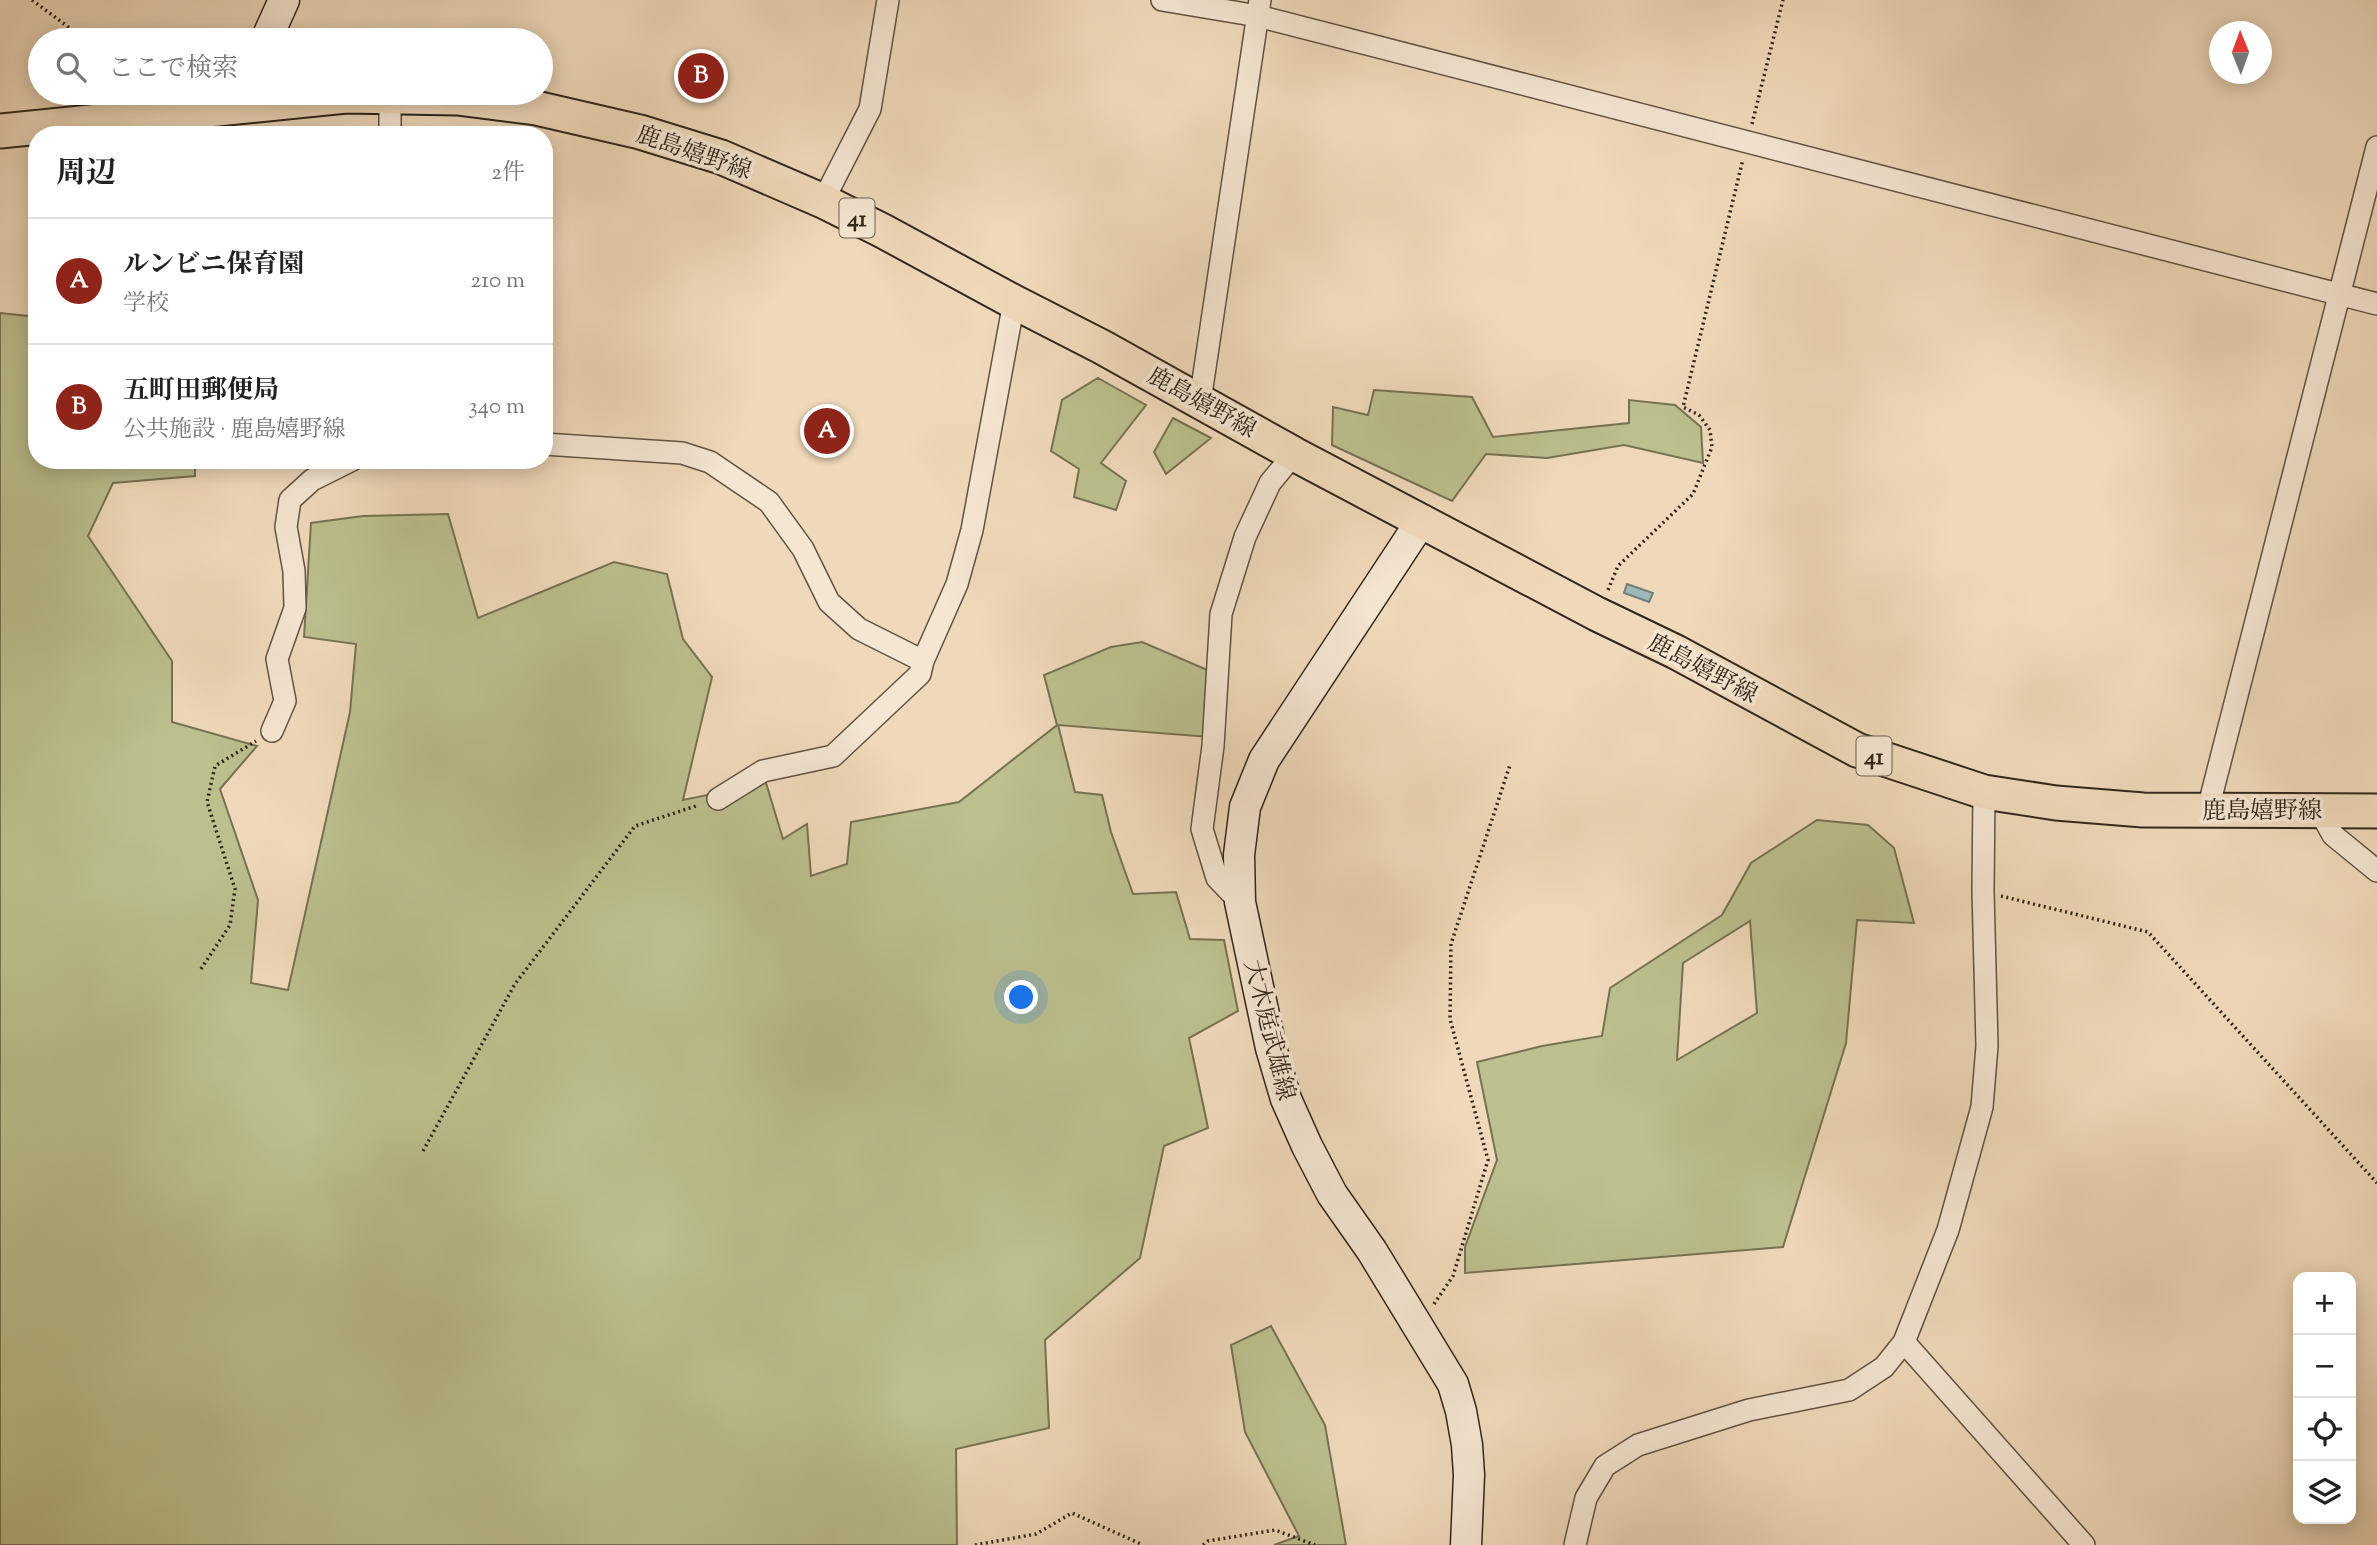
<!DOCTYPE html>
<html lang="ja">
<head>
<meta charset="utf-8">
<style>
	:root { --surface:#fff; --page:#f6f6f6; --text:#222; --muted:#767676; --line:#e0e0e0; --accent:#8f2418 }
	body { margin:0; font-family:"Sorts Mill Goudy","Noto Serif JP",serif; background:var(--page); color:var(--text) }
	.controls { position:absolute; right:21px; bottom:21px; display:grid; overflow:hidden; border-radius:14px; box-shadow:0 4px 18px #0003 }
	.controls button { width:63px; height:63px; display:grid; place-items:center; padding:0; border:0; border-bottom:2px solid var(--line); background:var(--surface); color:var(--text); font:35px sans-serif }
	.compass { position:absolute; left:2209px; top:21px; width:63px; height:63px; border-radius:50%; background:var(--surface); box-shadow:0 4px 18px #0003; rotate:359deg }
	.you { position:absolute; left:1022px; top:998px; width:24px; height:24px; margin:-18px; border:5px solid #fff; border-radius:50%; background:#1a73e8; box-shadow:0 0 0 10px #1a73e833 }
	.badge { display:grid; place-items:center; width:46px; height:46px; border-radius:50%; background:var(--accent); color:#fff; font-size:23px; font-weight:700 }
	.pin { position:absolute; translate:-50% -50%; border:4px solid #fff; box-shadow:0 2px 7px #0006 }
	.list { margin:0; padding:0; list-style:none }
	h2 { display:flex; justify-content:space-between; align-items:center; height:91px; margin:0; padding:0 28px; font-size:30px }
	h2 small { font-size:23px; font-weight:400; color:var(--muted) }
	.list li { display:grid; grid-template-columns:46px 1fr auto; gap:21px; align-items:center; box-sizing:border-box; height:126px; padding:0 28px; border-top:2px solid var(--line) }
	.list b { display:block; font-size:26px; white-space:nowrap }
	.list p { margin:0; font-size:23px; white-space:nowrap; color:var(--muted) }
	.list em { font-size:23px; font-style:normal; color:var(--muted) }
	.icon { flex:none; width:38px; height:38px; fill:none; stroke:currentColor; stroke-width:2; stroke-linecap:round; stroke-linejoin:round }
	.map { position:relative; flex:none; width:2377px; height:1545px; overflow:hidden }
	.search { position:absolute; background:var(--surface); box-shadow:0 4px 18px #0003; left:28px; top:28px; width:525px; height:77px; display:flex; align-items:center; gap:18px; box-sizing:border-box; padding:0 24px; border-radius:38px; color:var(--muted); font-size:26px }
	.panel { position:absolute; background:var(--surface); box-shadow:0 4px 18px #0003; left:28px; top:126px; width:525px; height:343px; border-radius:28px }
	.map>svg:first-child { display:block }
	.green { fill:#bcbf8e; stroke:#767254; stroke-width:2; fill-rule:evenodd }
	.water { fill:#9cb9b8; stroke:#717e79; stroke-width:2 }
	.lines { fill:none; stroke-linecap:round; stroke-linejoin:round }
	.minor-casing { stroke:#615343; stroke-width:24 }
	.secondary-casing { stroke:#31261b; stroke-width:33 }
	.primary-casing { stroke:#31261b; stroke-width:37 }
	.path { stroke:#31261b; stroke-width:3.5; stroke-dasharray:2 3.5; stroke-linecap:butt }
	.minor { stroke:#f5e6d2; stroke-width:21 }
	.secondary { stroke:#f5e6d2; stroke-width:30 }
	.primary { stroke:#f0d9ba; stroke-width:33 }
	.labels { text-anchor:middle; stroke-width:7; stroke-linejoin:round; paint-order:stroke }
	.shield { fill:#f5e6d2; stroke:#6c6052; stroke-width:2 }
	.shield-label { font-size:23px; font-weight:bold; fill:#31261b }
	.street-label { font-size:24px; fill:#31261b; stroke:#f5e6d2 }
</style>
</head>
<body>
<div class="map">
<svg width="2377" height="1545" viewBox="0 0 2377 1545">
	<rect width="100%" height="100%" fill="#f0d9ba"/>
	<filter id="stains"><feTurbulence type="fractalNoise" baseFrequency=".00286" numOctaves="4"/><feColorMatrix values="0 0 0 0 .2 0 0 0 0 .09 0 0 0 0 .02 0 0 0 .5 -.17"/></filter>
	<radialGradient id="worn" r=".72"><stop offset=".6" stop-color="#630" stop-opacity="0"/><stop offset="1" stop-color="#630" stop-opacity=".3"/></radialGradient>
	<path class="green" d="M0 313 37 317V460H195V476L113 483 88 536 172 661V722L257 746 220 789 258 900 251 983 288 990 350 712 356 644 304 637 311 523 363 516 448 514 478 618 614 562 667 574 683 639 712 677 683 800 766 783 783 839 807 824 811 876 847 864 851 822 959 802 1057 725 1044 675 1111 647 1142 642 1212 672 1209 737 1058 725 1075 792 1102 795 1111 832 1133 894 1176 892 1190 939 1224 940 1238 1011 1189 1038 1208 1128 1164 1146 1140 1258 1045 1340 1049 1428 956 1449 957 1545H0Z
		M1098 378 1146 405 1101 463 1126 481 1116 510 1074 497 1079 469 1051 451 1062 400Z
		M1374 390 1472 397 1493 437 1629 423V400L1675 405 1701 427 1703 463 1624 445 1547 458 1486 454 1452 501 1332 445 1333 407 1368 415Z
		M1173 418 1211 438 1166 474 1154 452Z
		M1817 820 1868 825 1894 848 1914 923 1857 920 1846 1043 1783 1247 1465 1273V1247L1497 1160 1477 1062 1542 1046 1602 1036 1610 988 1722 915 1751 863ZM1750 921 1757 1013 1677 1060 1683 963Z
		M1271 1326 1325 1425 1346 1545H1274L1299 1536 1245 1432 1231 1345Z"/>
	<path class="water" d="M1627 584 1653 593 1649 602 1624 593Z"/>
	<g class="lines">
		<defs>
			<path id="minor" d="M1162 0 1258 16 2377 304
				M390 98V135
				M823 201 870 109 888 0
				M1200 401 1260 0
				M544 444 682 453 710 462 769 502 803 549 829 602 859 629 923 661
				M272 731 285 701 277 659 295 608 294 571 286 527 290 500 312 480 352 460
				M718 799 763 771 833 756 920 674 923 661 957 584 972 530 1014 302
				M2208 809 2377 147
				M2319 810 2333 835 2377 871
				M1240 902 1217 878 1202 829 1213 746 1221 614 1245 537 1270 483 1294 454
				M1904 1342 2084 1545
				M1575 1545 1586 1498 1605 1466 1638 1445 1749 1410 1849 1390 1884 1367 1904 1342 1948 1230 1982 1107 1987 1046 1983 891 1984 792"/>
			<path id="secondary" d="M266 40 284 0
				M1422 520 1264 760 1245 807 1239 855 1240 902 1271 1048 1286 1099 1307 1146 1332 1194 1372 1251 1453 1384 1461 1411 1467 1445 1469 1475 1466 1545"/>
			<path id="primary" d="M0 131 346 96 457 98 536 108 640 132 721 157 823 201 883 231 1014 302 1102 347 1294 454 1597 614 1676 652 1857 750 1984 792 2056 803 2143 810 2377 811"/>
		</defs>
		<use href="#minor" class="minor-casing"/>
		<use href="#secondary" class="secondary-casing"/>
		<use href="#primary" class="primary-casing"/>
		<path class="path" d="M32 0 79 35 81 40
			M1752 124 1783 0
			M1608 590 1618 566 1693 494 1712 447 1710 430 1699 415 1683 407 1743 159
			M2001 896 2148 932 2377 1183
			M201 969 230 925 235 889 207 802 215 766 256 741
			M423 1151 515 984 635 826 699 805
			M1434 1304 1453 1276 1488 1160 1450 1019 1451 944 1510 765
			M975 1545 1036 1534 1072 1513 1143 1545
			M1203 1545 1208 1541 1275 1530 1315 1545"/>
		<use href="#minor" class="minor"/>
		<use href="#secondary" class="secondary"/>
		<use href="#primary" class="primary"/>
	</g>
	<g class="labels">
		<g class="shield">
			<rect x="839.5" y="198.5" width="35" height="39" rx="5"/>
			<rect x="1856.5" y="736.5" width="35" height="39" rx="5"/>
		</g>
		<g class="shield-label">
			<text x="857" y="226">41</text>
			<text x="1874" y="764">41</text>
		</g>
		<g class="street-label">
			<text transform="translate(694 152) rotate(19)" y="8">鹿島嬉野線</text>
			<text transform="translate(1202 402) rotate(29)" y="8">鹿島嬉野線</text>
			<text transform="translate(1703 668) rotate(28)" y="8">鹿島嬉野線</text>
			<text x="2262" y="818">鹿島嬉野線</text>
			<text transform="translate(1270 1030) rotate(76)" y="8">大木庭武雄線</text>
		</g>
	</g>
	<rect width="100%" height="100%" filter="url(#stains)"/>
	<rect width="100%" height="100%" fill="url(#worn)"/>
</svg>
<div class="controls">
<button>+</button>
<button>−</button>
<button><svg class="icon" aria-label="locate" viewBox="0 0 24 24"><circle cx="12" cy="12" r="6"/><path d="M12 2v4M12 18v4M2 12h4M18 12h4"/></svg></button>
<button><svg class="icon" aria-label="layers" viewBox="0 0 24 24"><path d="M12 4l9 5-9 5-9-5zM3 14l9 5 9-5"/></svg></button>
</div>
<svg class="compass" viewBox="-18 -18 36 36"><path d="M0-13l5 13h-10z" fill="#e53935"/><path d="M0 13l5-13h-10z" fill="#767676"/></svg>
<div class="you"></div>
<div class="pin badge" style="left:827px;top:431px">A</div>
<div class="pin badge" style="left:701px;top:76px">B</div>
<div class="search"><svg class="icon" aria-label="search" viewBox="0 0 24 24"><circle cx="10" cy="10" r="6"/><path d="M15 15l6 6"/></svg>ここで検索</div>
<section class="panel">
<h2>周辺<small>2件</small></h2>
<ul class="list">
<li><span class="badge">A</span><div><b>ルンビニ保育園</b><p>学校</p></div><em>210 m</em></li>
<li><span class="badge">B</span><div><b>五町田郵便局</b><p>公共施設 · 鹿島嬉野線</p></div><em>340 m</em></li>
</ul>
</section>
</div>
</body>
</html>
